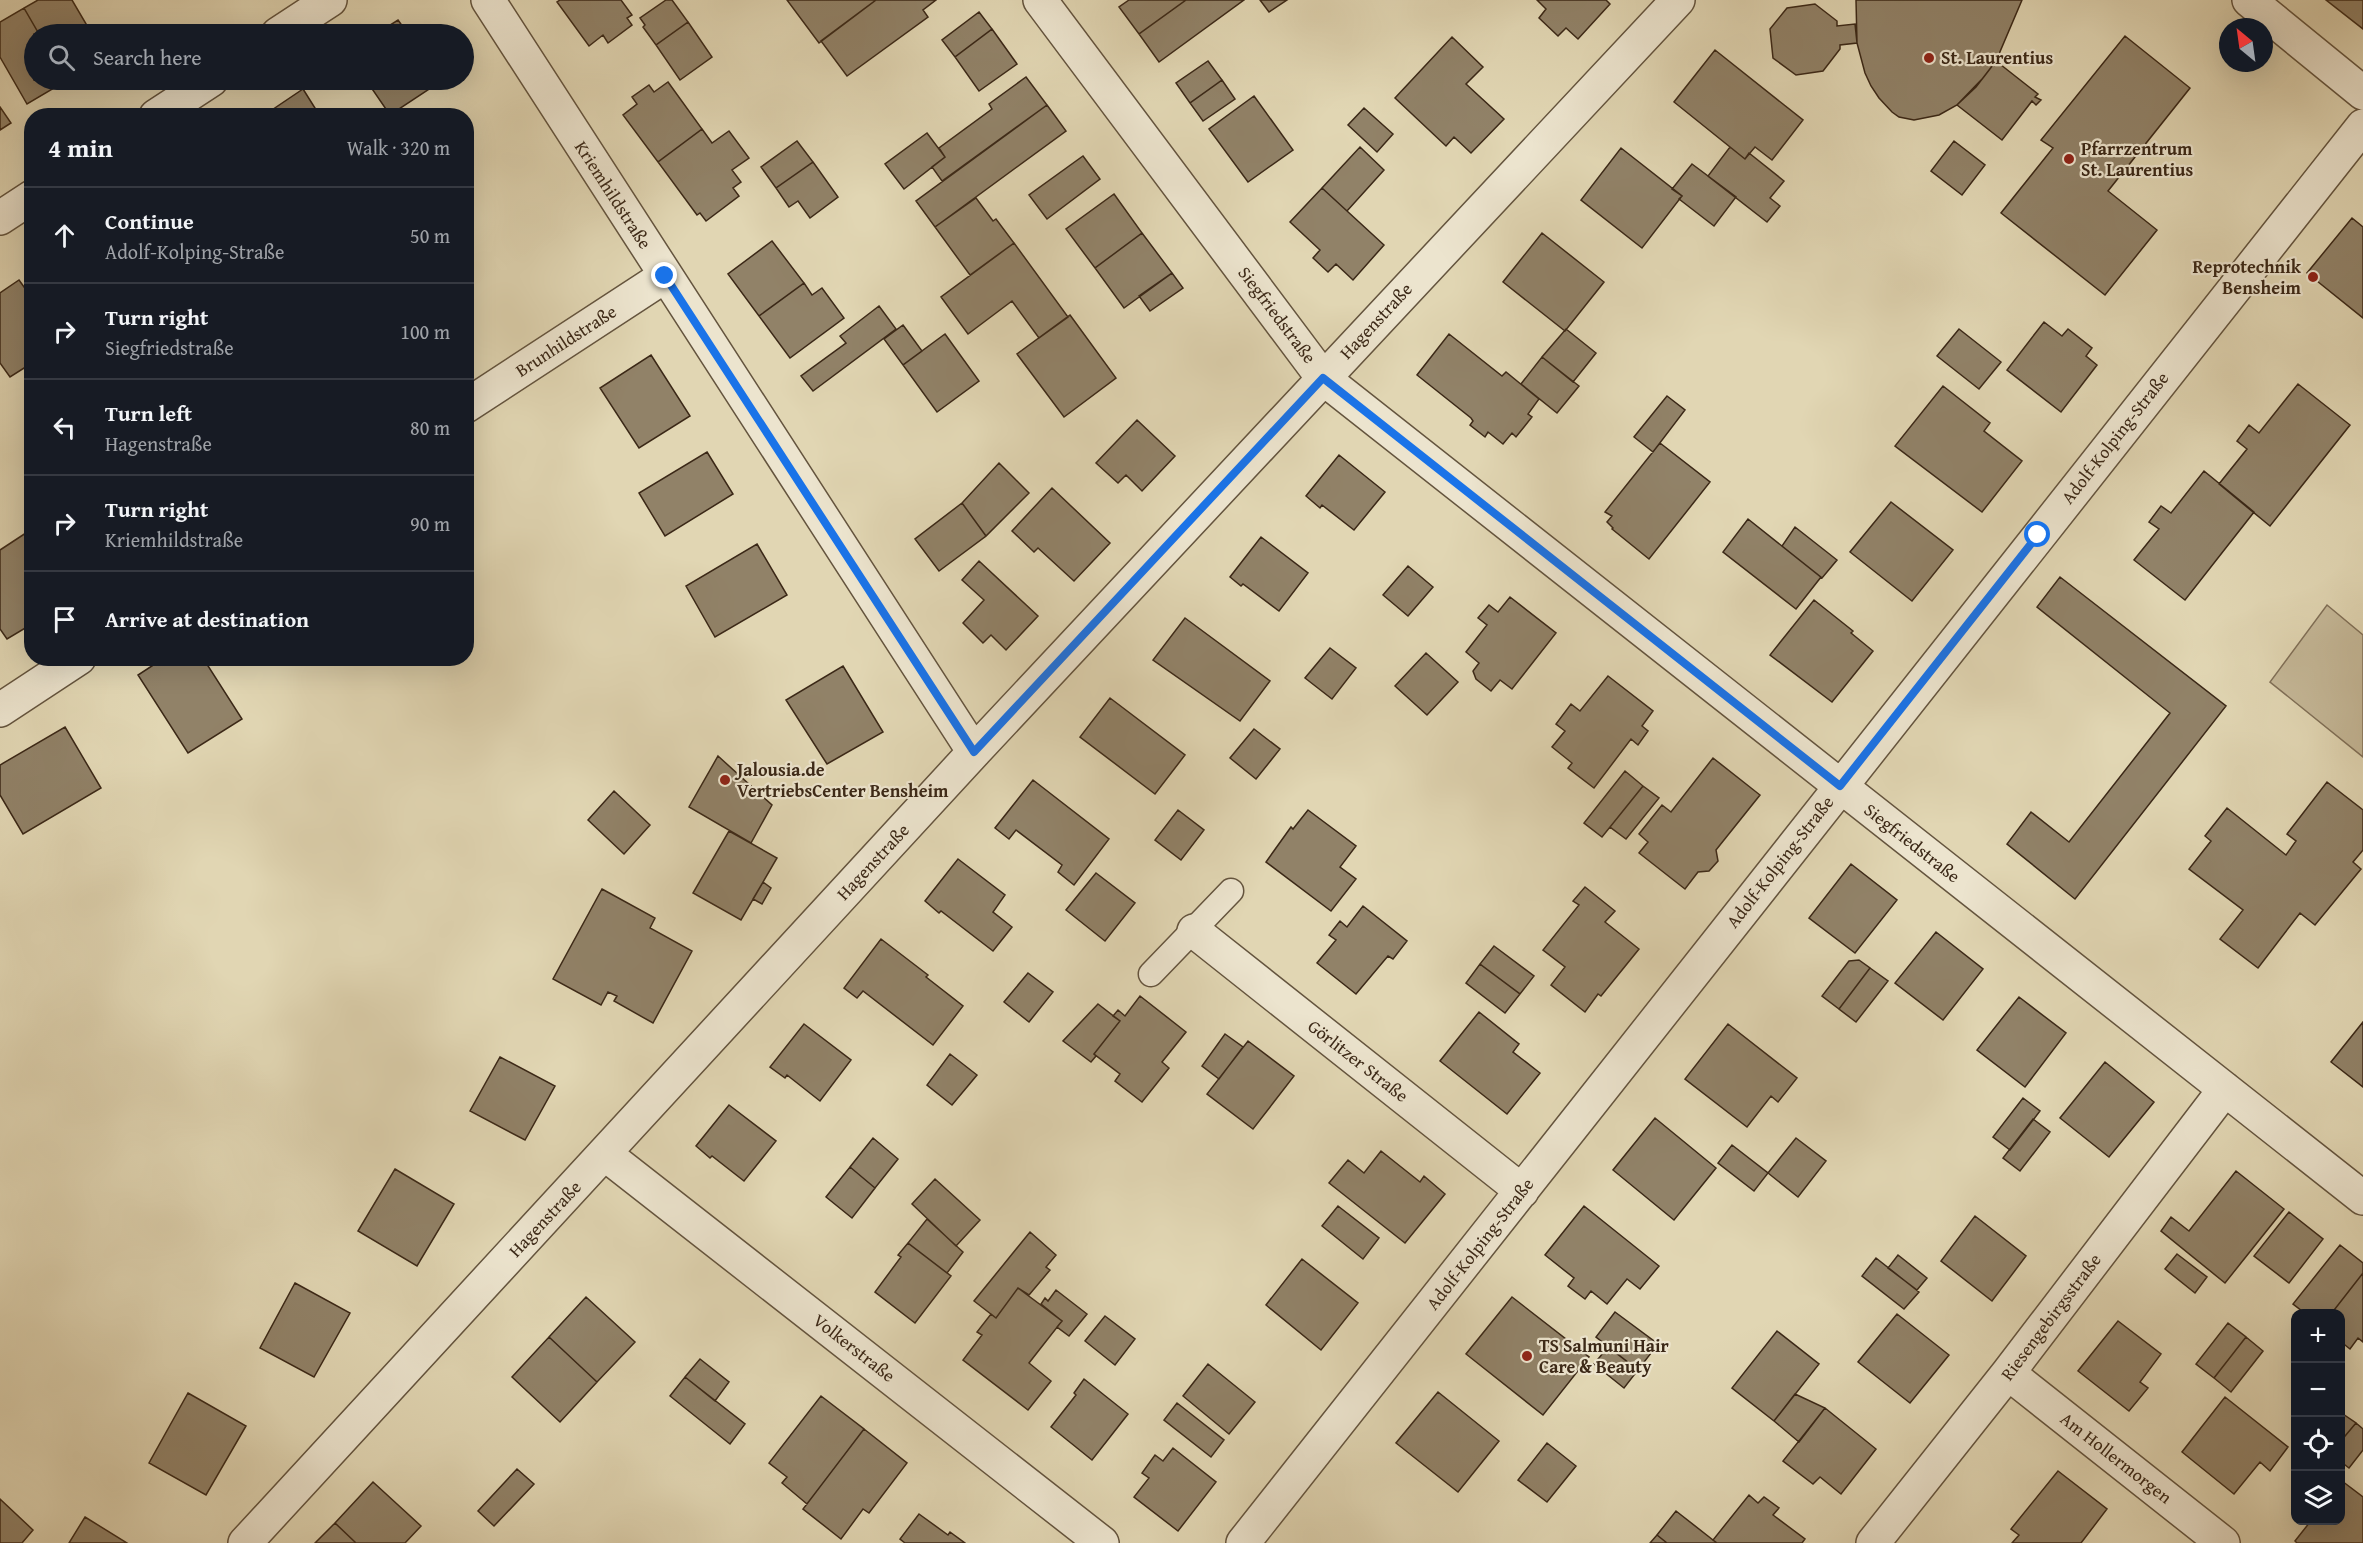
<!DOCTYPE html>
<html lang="en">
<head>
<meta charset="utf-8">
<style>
	:root { --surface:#171b24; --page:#242831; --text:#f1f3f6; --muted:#9ea1a6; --line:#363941 }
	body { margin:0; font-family:"Gentium Book Plus",serif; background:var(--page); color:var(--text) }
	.controls { position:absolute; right:18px; bottom:18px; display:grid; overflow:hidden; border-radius:12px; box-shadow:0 6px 24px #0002 }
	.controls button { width:54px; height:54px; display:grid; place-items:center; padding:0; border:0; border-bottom:2px solid var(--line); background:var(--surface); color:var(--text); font:30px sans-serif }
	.compass { position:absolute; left:2219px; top:18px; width:54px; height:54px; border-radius:50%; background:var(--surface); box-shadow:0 6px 24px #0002; rotate:331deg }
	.stop { position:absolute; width:18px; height:18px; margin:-14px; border:4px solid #1a73e8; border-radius:50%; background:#fff }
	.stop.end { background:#1a73e8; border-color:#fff; box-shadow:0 2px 6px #0008 }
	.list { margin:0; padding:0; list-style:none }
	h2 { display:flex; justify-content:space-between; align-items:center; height:78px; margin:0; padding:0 24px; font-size:26px }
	h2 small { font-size:20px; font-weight:400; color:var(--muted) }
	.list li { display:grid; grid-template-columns:39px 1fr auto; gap:18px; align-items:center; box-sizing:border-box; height:96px; padding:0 24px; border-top:2px solid var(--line) }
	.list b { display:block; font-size:22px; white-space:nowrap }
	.list p { margin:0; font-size:20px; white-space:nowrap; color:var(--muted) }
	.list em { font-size:20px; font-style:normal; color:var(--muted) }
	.icon { flex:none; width:33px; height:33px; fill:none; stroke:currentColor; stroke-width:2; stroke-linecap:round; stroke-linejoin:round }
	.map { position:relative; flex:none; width:2363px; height:1543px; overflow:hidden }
	.search { position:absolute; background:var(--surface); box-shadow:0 6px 24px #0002; left:24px; top:24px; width:450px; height:66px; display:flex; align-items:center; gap:15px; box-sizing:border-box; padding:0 21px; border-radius:33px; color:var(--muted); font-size:22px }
	.panel { position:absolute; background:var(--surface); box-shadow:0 6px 24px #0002; left:24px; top:108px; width:450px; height:558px; border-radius:24px }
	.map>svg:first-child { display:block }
	.green { fill:#c5b898; stroke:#807058; stroke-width:1.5 }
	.building { fill:#918268; stroke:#3b2817; stroke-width:1.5 }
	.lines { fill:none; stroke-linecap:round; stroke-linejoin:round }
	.lane-casing { stroke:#64543e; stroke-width:27 }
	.street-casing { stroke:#64543e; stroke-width:36 }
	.lane { stroke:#ece4ce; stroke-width:24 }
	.street { stroke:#ece4ce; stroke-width:33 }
	.route { stroke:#1a73e8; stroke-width:8 }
	.poi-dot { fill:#8f2418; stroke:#ece4ce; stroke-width:2 }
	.labels { text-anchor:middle; stroke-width:4.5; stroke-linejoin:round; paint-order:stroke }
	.poi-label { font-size:18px; font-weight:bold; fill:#3b2817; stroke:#ece4ce; text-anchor:start }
	.street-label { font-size:18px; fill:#3b2817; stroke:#ece4ce }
</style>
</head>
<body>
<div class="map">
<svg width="2363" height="1543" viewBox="0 0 2363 1543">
	<rect width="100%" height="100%" fill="#e1d6b3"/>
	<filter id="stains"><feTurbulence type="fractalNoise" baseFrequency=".00333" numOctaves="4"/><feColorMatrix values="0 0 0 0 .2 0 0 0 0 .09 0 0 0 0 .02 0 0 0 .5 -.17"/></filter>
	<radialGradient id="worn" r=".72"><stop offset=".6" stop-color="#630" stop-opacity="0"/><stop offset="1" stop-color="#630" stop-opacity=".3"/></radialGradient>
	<path class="green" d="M2327 605 2363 635V757L2270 682Z"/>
	<path class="building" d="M38 0H72L92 34H39L24 8Z
		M560 0H621L632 15 627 18 632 25 608 43 603 35 589 46 557 2Z
		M666 0H672L688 22 656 45 643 27 645 25 640 18Z
		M787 0H876L819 43Z
		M876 0H936L923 10 928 17 847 76 821 41Z
		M1129 0H1186L1139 34 1119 7Z
		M1186 0H1244L1159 62 1139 34Z
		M1260 0H1287L1269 12Z
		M1537 0H1606L1610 4 1578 39 1566 28 1558 36 1539 18 1546 9Z
		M1856 0H2022L1996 61 1976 87 1957 105 1939 115 1914 120 1899 117 1892 112 1879 98 1871 86 1865 73 1857 43Z
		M2326 0H2363V29Z
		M1815 4 1837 21V26L1855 24 1857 43 1840 45V49L1823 71 1796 75 1773 58 1770 29 1787 8Z
		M24 8 39 34H34V80L66 81 27 104 0 57V22Z
		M979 12 992 29 955 57 942 40Z
		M398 20 408 34H376Z
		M688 22 712 57 680 80 656 45Z
		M992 29 1017 64 979 91 955 57Z
		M2125 36 2190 88 2108 191 2157 230 2105 295 2001 213 2053 148 2041 140Z
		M1452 37 1483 67 1466 84 1504 119 1471 153 1454 137 1446 146 1395 98Z
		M1715 50 1803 120 1772 160 1755 147 1745 159 1674 102Z
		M1208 61 1222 80 1190 103 1176 83Z
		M1996 61 2038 94 2035 97 2041 100 2036 105 2032 101 2002 140 1957 105 1983 78Z
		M1026 77 1047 105 942 181 932 167 945 157 939 148 992 109 989 104Z
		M366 80H438L440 82 390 115Z
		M1222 80 1235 99 1203 121 1190 103Z
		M668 82 702 129 658 162 623 115 637 104 632 97 649 85 654 92Z
		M303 89 320 116H263Z
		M1254 96 1293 150 1248 182 1209 129Z
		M1047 105 1066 131 935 227 916 201Z
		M0 107 11 123 0 130Z
		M1364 108 1393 134 1377 152 1348 125Z
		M702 129 712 143 729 131 749 158 732 170 741 182 733 188 739 196 706 221 700 213 697 215 658 162Z
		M927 133 945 157 904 189 885 164Z
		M797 141 813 162 776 188 761 167Z
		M1954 141 1985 165 1962 195 1931 171Z
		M1360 147 1384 170 1347 211 1322 188Z
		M1730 147 1745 159 1749 153 1784 181 1770 198 1780 206 1767 222 1708 176Z
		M1621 148 1682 196 1642 248 1581 200Z
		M1083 156 1100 179 1047 219 1029 195Z
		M813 162 838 197 810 218 798 201 789 207 776 188Z
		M1692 164 1736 197 1714 226 1679 199 1682 196 1672 189Z
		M1322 188 1384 245 1353 280 1336 264 1328 272 1313 258 1320 250 1290 222Z
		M1114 194 1142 233 1095 268 1066 229Z
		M976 198 993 221 996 219 1014 243 970 275 935 227Z
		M2352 218 2363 227V318L2307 273Z
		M1142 233 1172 273 1124 308 1095 268Z
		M1542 233 1604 282 1565 331 1503 282Z
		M772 241 804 283 759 316 728 274Z
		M1014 243 1068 317 1039 338 1012 301 968 334 941 297Z
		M1172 273 1183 288 1150 311 1139 296Z
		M19 280 32 298V363L10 377 0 363V293Z
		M804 283 812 295 822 288 844 318 790 358 759 316Z
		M879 306 896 329 813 391 801 376 846 343 840 336Z
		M1070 315 1116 378 1064 417 1017 354Z
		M2044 322 2062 336 2068 329 2092 348 2086 356 2097 365 2061 412 2007 370Z
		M903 325 922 351 903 365 884 339Z
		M1566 329 1596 353 1573 382 1542 357Z
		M1959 329 2001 362 1979 389 1937 356Z
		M945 334 979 381 937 412 903 365Z
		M1449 334 1502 376 1506 372 1539 399 1528 414 1532 417 1516 437 1512 433 1503 444 1488 432 1485 437 1470 425 1473 421 1471 418 1417 375Z
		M651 355 690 416 639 448 600 388Z
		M1542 357 1579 386 1557 413 1521 384Z
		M2298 384 2350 425 2270 526 2219 484 2247 449 2237 441 2249 425 2259 433Z
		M1943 386 1990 423 1984 431 2022 461 1982 512 1895 446Z
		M1667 396 1685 410 1653 452 1634 437Z
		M1137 420 1175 456 1142 491 1126 475 1118 483 1096 463Z
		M1660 443 1710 482 1649 559 1612 529 1613 528 1607 522 1612 516 1605 512Z
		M707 452 733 494 665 536 639 493Z
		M1339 455 1385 492 1354 530 1322 505 1320 508 1306 496Z
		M999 463 1029 493 986 536 962 503Z
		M2204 471 2254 512 2185 600 2134 560 2159 529 2149 522 2161 506 2171 513Z
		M1052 488 1110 543 1074 581 1038 548 1034 552 1012 531Z
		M1891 502 1953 550 1912 601 1850 552Z
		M962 503 986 536 939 571 915 539Z
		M1748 519 1821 577 1796 609 1723 552Z
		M1795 527 1837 560 1822 578 1782 546Z
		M32 529V624L7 639 0 629V550Z
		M1261 537 1308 573 1279 611 1243 584 1241 586 1230 577Z
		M757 544 787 595 715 637 686 586Z
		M979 561 1038 616 1006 650 991 635 983 643 963 623 984 600 962 580Z
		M1408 566 1433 587 1408 616 1383 595Z
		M2060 577 2226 706 2075 899 2007 844 2031 812 2069 842 2170 713 2037 607Z
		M1510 597 1556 633 1512 689 1500 680 1491 691 1476 679 1473 671 1479 663 1466 652 1487 625 1478 618 1489 605 1498 612Z
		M1814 600 1853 631 1851 633 1873 651 1832 702 1770 655Z
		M1185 618 1270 681 1240 721 1153 660Z
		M1330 648 1356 668 1332 699 1305 678Z
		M1426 653 1458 682 1427 715 1395 686Z
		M164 658H203L242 719 188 753 138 675Z
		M843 666 883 732 827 764 786 700Z
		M1608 676 1653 711 1642 726 1648 731 1638 745 1631 739 1594 788 1568 768 1572 763 1552 747 1565 731 1556 724 1571 704 1580 711Z
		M1110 698 1185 755 1155 794 1080 737Z
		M65 727 101 788 23 834 0 795V765Z
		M1254 729 1280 749 1256 779 1230 758Z
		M718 756 772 805 751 843 689 807Z
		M1713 758 1760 795 1716 850 1718 861 1709 871 1698 872 1685 889 1639 853 1648 842 1639 834 1662 805 1671 812Z
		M1625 771 1643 786 1602 837 1584 823Z
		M1033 780 1109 839 1074 885 1058 872 1062 865 1016 830 1009 839 995 828Z
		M2327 782 2363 810V850L2353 862 2361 869 2315 925 2300 913 2258 968 2220 939 2243 910 2189 869 2211 841 2205 836 2227 808 2286 855 2296 841 2287 834Z
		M1643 786 1659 798 1626 839 1610 827Z
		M614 791 650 825 624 854 588 820Z
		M1178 810 1204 830 1181 860 1155 840Z
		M1308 810 1356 846 1340 867 1356 879 1331 911 1266 862 1291 827 1293 829Z
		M729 831 777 858 741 920 693 893Z
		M958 859 1005 895 993 912 1012 927 993 951 941 911 939 913 925 901Z
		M1851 864 1897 900 1855 953 1809 918Z
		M1096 873 1135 903 1105 941 1066 910Z
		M763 882 771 888 762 904 753 899Z
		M1585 887 1615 911 1605 922 1639 949 1601 996 1598 994 1585 1012 1551 985 1565 967 1543 950 1579 905 1573 901Z
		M602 889 655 918 650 928 692 951 653 1023 614 1001 617 996 608 992 601 1005 553 979Z
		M1363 906 1407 941 1393 959 1388 956 1356 994 1317 963 1336 940 1329 935 1340 921 1347 927Z
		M1936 932 1983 969 1943 1020 1895 983Z
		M881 939 928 975 926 977 963 1006 933 1045 863 991 857 998 844 988Z
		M1494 946 1534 976 1520 994 1480 964Z
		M1859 960 1870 968 1839 1009 1822 996 1849 961Z
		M1480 964 1520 994 1505 1013 1466 983Z
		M1870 968 1888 981 1856 1022 1839 1009Z
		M1028 973 1053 992 1029 1022 1004 1002Z
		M1140 996 1186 1032 1162 1062 1169 1068 1142 1102 1115 1081 1120 1074 1094 1054 1120 1021 1113 1016 1118 1010 1125 1016Z
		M2019 997 2066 1033 2025 1087 1977 1050Z
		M1098 1004 1120 1021 1094 1054 1096 1056 1091 1062 1063 1041Z
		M1479 1012 1519 1044 1513 1052 1540 1073 1507 1114 1440 1061Z
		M2363 1022V1087L2331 1062Z
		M804 1024 851 1060 820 1101 787 1075 785 1078 770 1067Z
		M1728 1024 1797 1078 1778 1102 1771 1096 1747 1127 1685 1079Z
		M1225 1034 1243 1047 1219 1079 1202 1066Z
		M1248 1041 1294 1076 1253 1129 1207 1094Z
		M950 1054 977 1075 952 1105 927 1085Z
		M500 1057 555 1086 525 1140 470 1111Z
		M2105 1062 2154 1102 2109 1157 2060 1118Z
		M2023 1098 2040 1111 2010 1150 1993 1137Z
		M729 1105 776 1141 744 1181 712 1156 710 1158 696 1146Z
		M1655 1118 1716 1168 1674 1220 1613 1170Z
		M2033 1119 2050 1132 2020 1171 2003 1158Z
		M873 1138 898 1159 875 1188 850 1167Z
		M1796 1138 1826 1161 1798 1197 1768 1173Z
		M1732 1145 1768 1173 1754 1191 1718 1163Z
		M1381 1151 1420 1182 1424 1176 1445 1194 1405 1243 1329 1183 1348 1160 1364 1173Z
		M850 1167 875 1188 852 1218 826 1197Z
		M395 1169 454 1204 417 1266 358 1231Z
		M2236 1171 2284 1209 2225 1283 2161 1231 2171 1217 2189 1231Z
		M935 1179 980 1220 956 1246 912 1204Z
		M1338 1206 1379 1238 1363 1259 1322 1226Z
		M1584 1206 1659 1266 1640 1289 1627 1279 1607 1304 1591 1291 1585 1299 1568 1286 1574 1278 1545 1255Z
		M2289 1212 2323 1239 2289 1283 2254 1256Z
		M1975 1216 2026 1256 1992 1301 1941 1261Z
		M927 1219 963 1252 947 1273 908 1243Z
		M1030 1232 1056 1255 1046 1267 1050 1270 1029 1295 1018 1288 996 1318 974 1301Z
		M908 1243 951 1276 915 1323 875 1292 901 1257 898 1255Z
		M2340 1245 2363 1263V1273L2331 1314H2306L2293 1304Z
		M2177 1254 2207 1277 2195 1293 2165 1269Z
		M1898 1255 1927 1278 1917 1290 1888 1268Z
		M1876 1258 1919 1292 1904 1309 1862 1276Z
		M1302 1259 1358 1303 1321 1350 1266 1305Z
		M2363 1273V1342L2358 1338 2350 1349 2340 1341V1314H2331Z
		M295 1283 350 1313 314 1377 260 1348Z
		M1018 1288 1062 1321 1029 1363 1051 1381 1028 1410 963 1360 982 1335 977 1332 991 1314 996 1318Z
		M1056 1290 1087 1314 1069 1336 1057 1327 1062 1321 1041 1304 1045 1298 1048 1301Z
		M586 1297 635 1342 597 1382 549 1337Z
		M1512 1297 1589 1357 1543 1415 1466 1354Z
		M1615 1312 1658 1344 1638 1370 1596 1337Z
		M1897 1314 1949 1355 1910 1403 1858 1362Z
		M1105 1316 1135 1339 1115 1365 1085 1341Z
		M2118 1321 2161 1354 2140 1382 2148 1388 2129 1411 2078 1371Z
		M2228 1323 2246 1337 2214 1378 2196 1364Z
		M1777 1331 1819 1364 1774 1421 1732 1388Z
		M549 1337 597 1382 560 1422 512 1377Z
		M2246 1337 2263 1351 2231 1392 2214 1378Z
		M1608 1347 1638 1370 1624 1388 1594 1364Z
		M700 1359 729 1382 715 1401 685 1377Z
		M1208 1364 1255 1402 1229 1434 1183 1396Z
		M685 1377 745 1424 730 1444 670 1396Z
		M1084 1379 1128 1414 1092 1460 1051 1427 1076 1395 1074 1393Z
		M1438 1392 1499 1441 1458 1492 1396 1443Z
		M188 1393 246 1426 206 1495 149 1463Z
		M1795 1394 1825 1408 1799 1442 1774 1421Z
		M821 1396 864 1429 807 1504 782 1483 787 1477 769 1463Z
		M2225 1397 2288 1447 2270 1471 2260 1462 2234 1494 2182 1452Z
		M1177 1403 1224 1440 1211 1457 1164 1420Z
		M1825 1408 1876 1449 1841 1494 1820 1477 1813 1484 1783 1461Z
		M2340 1412 2356 1423 2340 1442Z
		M2356 1423 2363 1429V1450L2349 1468 2340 1461V1442Z
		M864 1429 907 1463 869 1513 863 1509 841 1539 803 1509Z
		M1547 1443 1576 1466 1547 1502 1518 1480Z
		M1173 1448 1216 1482 1178 1531 1134 1497 1149 1478 1142 1473 1155 1455 1163 1461Z
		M517 1469 534 1484 494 1526 478 1511Z
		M2058 1471 2107 1509 2081 1543H2012L2019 1535 2011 1529Z
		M2342 1481 2363 1497V1543H2297L2295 1541 2310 1522 2308 1520H2340V1484Z
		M373 1482 421 1526 405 1543H356L335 1523Z
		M1749 1495 1758 1503 1764 1497 1779 1508 1773 1515 1805 1539 1802 1543H1717L1713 1540Z
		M0 1499 33 1530 22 1543H0Z
		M1676 1511 1713 1540 1717 1543H1667L1657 1535Z
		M919 1514 948 1535 950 1532 965 1543H905L900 1539Z
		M85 1517 127 1543H69Z
		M335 1523 356 1543H315Z
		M1657 1535 1667 1543H1650Z"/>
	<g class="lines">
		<defs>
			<path id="lane" d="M1151 974 1231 891"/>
			<path id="street" d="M488 0 974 752
				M1040 0 1323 378 2363 1198
				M2249 0 2363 93
				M278 34 330 0
				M156 116 211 80
				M0 218 32 197
				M466 406 665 276
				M0 710 79 658
				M1194 931 1522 1191
				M605 1154 1102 1543
				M2008 1373 2223 1543
				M245 1543 974 752 1678 0
				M1243 1543 2363 126
				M1873 1543 2008 1373 2225 1089"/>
		</defs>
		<use href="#lane" class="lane-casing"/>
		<use href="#street" class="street-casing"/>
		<use href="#lane" class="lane"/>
		<use href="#street" class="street"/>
	</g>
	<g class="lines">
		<path class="route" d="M665 276 974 752 1323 378 1840 786 2038 535"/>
	</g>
	<g class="poi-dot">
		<circle cx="1929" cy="58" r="6"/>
		<circle cx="2069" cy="159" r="6"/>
		<circle cx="2313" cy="277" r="6"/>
		<circle cx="725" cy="780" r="6"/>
		<circle cx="1527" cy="1356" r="6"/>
	</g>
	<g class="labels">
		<g class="poi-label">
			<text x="1941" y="64">St. Laurentius</text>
			<text x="2081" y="155">Pfarrzentrum<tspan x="2081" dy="21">St. Laurentius</tspan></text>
			<text x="2301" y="273" text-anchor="end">Reprotechnik<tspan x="2301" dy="21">Bensheim</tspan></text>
			<text x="737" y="776">Jalousia.de<tspan x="737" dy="21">VertriebsCenter Bensheim</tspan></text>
			<text x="1539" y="1352">TS Salmuni Hair<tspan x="1539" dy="21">Care &amp; Beauty</tspan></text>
		</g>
		<g class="street-label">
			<text transform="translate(613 195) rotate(57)" y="6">Kriemhildstraße</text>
			<text transform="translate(1277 315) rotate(53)" y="6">Siegfriedstraße</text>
			<text transform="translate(1376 321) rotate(-47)" y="6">Hagenstraße</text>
			<text transform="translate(566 341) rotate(-33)" y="6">Brunhildstraße</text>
			<text transform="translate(2115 438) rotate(-52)" y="6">Adolf-Kolping-Straße</text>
			<text transform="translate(1912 843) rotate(38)" y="6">Siegfriedstraße</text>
			<text transform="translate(873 862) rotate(-47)" y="6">Hagenstraße</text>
			<text transform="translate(1780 862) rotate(-52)" y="6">Adolf-Kolping-Straße</text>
			<text transform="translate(1358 1061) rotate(38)" y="6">Görlitzer Straße</text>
			<text transform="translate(545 1219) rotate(-47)" y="6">Hagenstraße</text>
			<text transform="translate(1480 1244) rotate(-52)" y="6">Adolf-Kolping-Straße</text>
			<text transform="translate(2051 1317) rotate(-53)" y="6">Riesengebirgsstraße</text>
			<text transform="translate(854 1348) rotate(38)" y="6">Volkerstraße</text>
			<text transform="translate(2116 1458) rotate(38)" y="6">Am Hollermorgen</text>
		</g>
	</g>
	<rect width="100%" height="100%" filter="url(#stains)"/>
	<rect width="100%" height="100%" fill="url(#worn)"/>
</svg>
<div class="controls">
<button>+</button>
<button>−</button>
<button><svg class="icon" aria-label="locate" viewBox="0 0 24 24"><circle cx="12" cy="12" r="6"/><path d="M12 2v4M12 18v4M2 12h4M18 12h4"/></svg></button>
<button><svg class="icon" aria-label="layers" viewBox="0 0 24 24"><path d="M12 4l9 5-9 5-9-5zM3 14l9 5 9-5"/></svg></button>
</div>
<svg class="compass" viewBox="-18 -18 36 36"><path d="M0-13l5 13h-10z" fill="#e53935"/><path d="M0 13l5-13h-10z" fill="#9ea1a6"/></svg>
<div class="stop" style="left:2038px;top:535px"></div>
<div class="stop end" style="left:665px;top:276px"></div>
<div class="search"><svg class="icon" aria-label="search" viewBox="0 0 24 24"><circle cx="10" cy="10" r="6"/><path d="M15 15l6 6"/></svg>Search here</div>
<section class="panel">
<h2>4 min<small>Walk · 320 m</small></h2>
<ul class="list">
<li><svg class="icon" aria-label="ahead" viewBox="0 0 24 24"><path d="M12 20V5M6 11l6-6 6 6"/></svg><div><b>Continue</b><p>Adolf-Kolping-Straße</p></div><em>50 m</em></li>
<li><svg class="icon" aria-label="right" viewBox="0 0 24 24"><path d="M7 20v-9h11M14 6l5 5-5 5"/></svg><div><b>Turn right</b><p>Siegfriedstraße</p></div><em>100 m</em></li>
<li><svg class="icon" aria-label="left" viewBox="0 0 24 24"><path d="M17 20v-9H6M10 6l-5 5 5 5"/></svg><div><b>Turn left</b><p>Hagenstraße</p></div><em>80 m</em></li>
<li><svg class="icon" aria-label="right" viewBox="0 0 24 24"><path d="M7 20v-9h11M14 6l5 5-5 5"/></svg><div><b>Turn right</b><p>Kriemhildstraße</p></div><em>90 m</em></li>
<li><svg class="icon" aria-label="arrive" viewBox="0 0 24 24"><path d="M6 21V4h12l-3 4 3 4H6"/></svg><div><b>Arrive at destination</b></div></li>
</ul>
</section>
</div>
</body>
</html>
